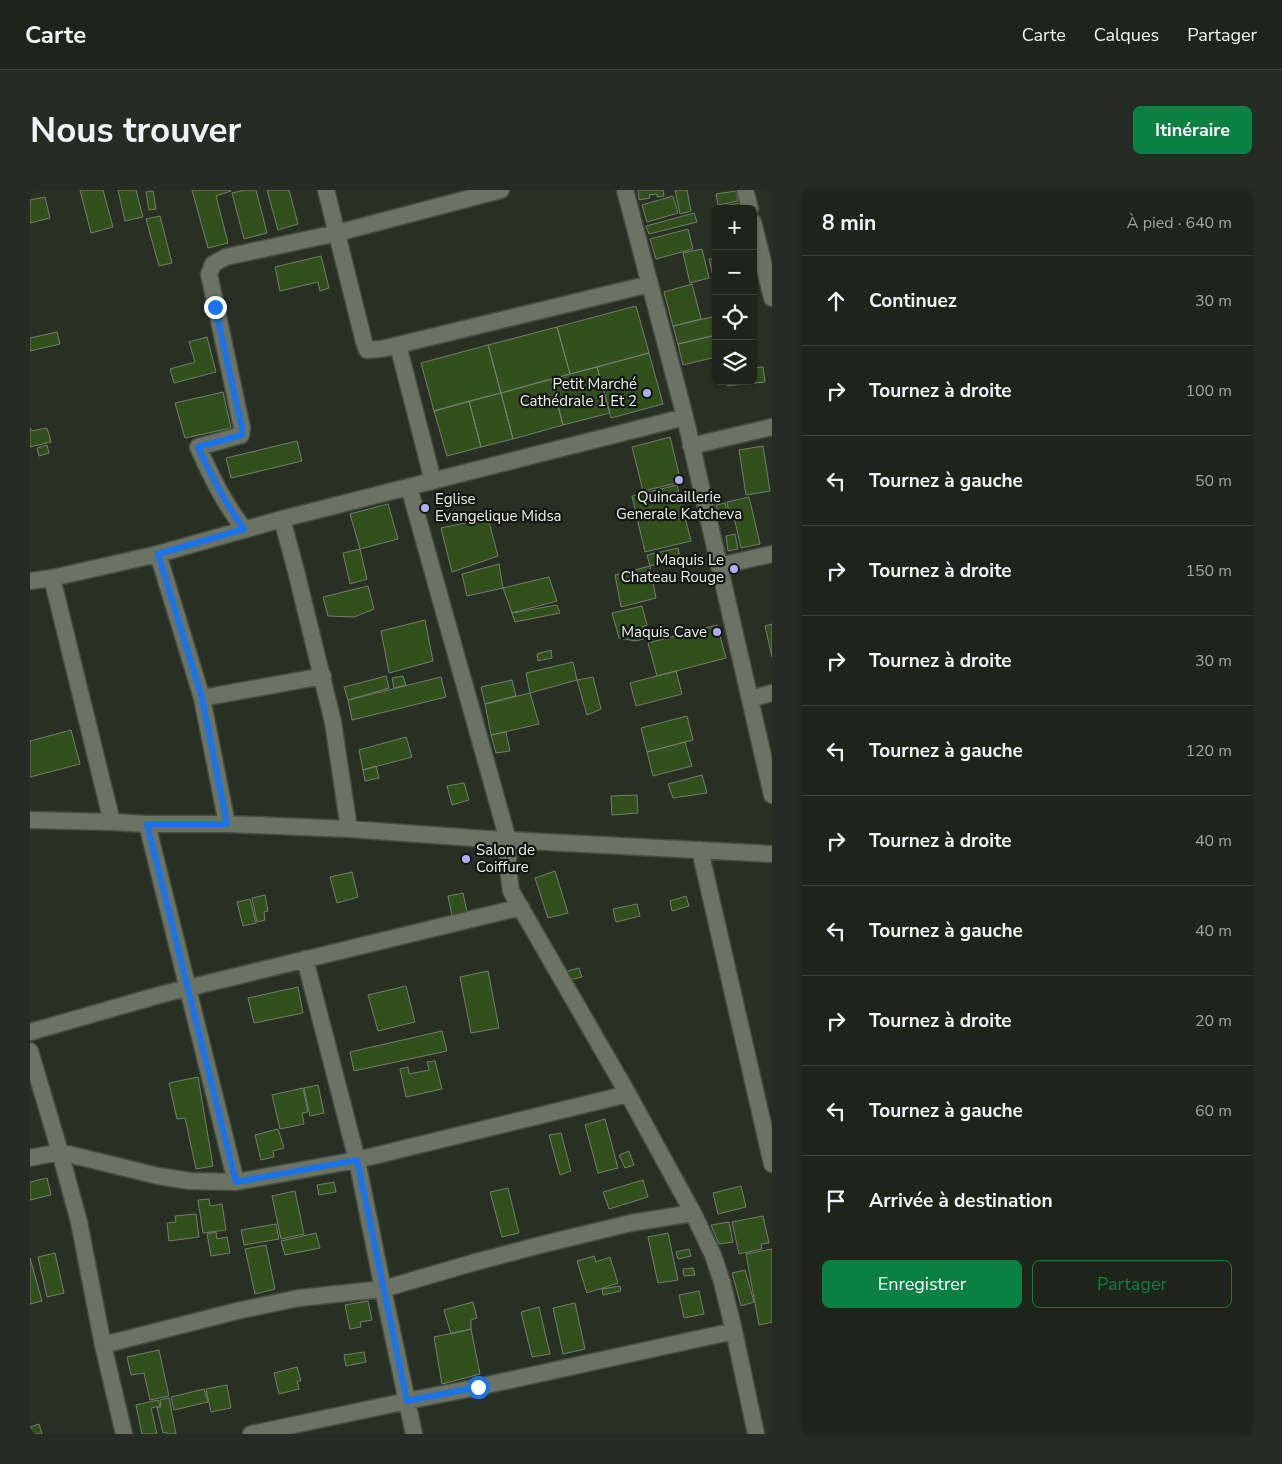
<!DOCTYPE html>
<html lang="fr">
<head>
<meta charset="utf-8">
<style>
	:root { --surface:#1e241a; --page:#262c23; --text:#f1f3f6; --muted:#a1a4a2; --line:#3c4139; --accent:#0b8043 }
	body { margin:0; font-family:"Nunito Sans",sans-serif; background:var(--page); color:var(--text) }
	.controls { position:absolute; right:15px; top:15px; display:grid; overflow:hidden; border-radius:8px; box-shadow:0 1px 4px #0004 }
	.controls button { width:45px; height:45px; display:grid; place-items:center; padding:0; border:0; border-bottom:1px solid var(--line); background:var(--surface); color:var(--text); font:25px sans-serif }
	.stop { position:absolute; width:15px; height:15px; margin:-11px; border:4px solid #1a73e8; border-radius:50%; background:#fff }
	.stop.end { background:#1a73e8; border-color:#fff; box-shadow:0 1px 5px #0008 }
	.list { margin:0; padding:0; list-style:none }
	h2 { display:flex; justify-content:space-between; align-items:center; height:65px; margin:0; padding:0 20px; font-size:21px }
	h2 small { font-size:16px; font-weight:400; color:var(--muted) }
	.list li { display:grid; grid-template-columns:32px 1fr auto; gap:15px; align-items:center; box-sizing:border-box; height:90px; padding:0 20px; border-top:1px solid var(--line) }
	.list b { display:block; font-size:19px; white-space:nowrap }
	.list em { font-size:16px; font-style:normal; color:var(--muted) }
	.actions { display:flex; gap:10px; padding:15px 20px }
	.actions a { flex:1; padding:11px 0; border:1px solid var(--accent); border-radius:8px; text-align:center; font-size:18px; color:var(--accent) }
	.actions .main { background:var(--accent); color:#fff }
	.icon { flex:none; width:28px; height:28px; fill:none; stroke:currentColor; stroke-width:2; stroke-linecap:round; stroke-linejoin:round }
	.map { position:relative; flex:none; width:742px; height:1244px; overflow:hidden; border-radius:8px }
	header { display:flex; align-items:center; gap:30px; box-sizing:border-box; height:70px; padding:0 25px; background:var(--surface); border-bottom:1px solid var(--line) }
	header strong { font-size:24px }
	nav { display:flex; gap:28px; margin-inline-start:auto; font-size:18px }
	.intro { display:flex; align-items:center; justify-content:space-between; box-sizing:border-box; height:120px; padding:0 30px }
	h1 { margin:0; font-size:35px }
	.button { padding:12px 22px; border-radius:8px; background:var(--accent); color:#fff; font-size:18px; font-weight:700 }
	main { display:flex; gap:30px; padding:0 30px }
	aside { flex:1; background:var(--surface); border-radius:8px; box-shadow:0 1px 4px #0004 }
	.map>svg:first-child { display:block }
	.building { fill:#31501c; stroke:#747e6f }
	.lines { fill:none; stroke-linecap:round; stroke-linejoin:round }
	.minor-casing { stroke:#454c41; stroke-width:19 }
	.minor { stroke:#6a7364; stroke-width:16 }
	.route { stroke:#1a73e8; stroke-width:6 }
	.poi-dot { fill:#afaefa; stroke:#131711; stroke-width:2 }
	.labels { text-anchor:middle; stroke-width:4.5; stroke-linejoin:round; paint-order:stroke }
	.poi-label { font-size:15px; fill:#ecf2e9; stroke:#131711; text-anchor:end }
</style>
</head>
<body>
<header>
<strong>Carte</strong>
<nav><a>Carte</a><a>Calques</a><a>Partager</a></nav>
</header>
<div class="intro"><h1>Nous trouver</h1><a class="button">Itinéraire</a></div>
<main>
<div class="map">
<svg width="742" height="1244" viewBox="0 0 742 1244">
	<rect width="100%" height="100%" fill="#283023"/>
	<path class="building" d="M50 0H73L83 37 61 43Z
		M88 0H106L113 27 95 31Z
		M162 0H200L201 1 186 6 198 53 178 58Z
		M215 0H226L237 43 214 49 202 3Z
		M237 0H259L268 34 248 40Z
		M608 0H633L634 6 627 7V4L619 5 620 8 609 10Z
		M645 0H657L661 21 650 24Z
		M123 1 126 19 119 20 116 2Z
		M706 1 708 11 688 15 686 4Z
		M643 6 648 23 617 32 612 15Z
		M15 7 20 28 0 33V10Z
		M710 13 711 19H694L693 16Z
		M664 23 667 32 619 44 616 36Z
		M130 26 142 73 129 76 116 29Z
		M658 39 663 59 626 69 620 49Z
		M672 59 679 88 660 93 653 63Z
		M291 66 299 98 290 101 288 92 250 101 245 77Z
		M686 68V90H684L679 69Z
		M662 94 671 129 643 136 634 102Z
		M606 116 619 163 540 184 527 137Z
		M686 126V145L648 154 643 136Z
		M527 137 540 184 471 203 458 155Z
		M27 142 30 154 0 161V148Z
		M686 145V167L653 175 648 154Z
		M177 147 186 182 144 193 140 179 165 172 159 152Z
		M458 155 471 203 404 221 391 173Z
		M619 163 633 214 581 228 567 177Z
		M567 177 580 223 533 235 521 189Z
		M733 177 735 192 697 196V191H723V178Z
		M521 189 533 235 483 249 471 203Z
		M193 202 201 238 155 248 145 213Z
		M471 203 483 249 451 257 439 211Z
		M439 211 451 257 417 266 404 221Z
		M0 238 2 241 17 238 21 252 0 257Z
		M640 247 651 292 613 301 602 257Z
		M267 251 272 271 201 288 196 268Z
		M17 255 19 263 9 266 7 258Z
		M733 256 740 301 716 305 709 260Z
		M647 295 661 351 615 362 602 306Z
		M719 307 730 354 711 358 704 327 700 328 697 312Z
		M695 313 697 321 688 323 686 315Z
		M358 314 368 349 330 359 320 324Z
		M458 328 468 366 422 382 411 338Z
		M705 344 708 359 698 361 696 346Z
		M648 358 650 368 620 376 617 365Z
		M330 359 337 389 320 394 313 363Z
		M469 374 473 398 437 406 432 384Z
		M620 376 626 408 591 417 585 385Z
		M519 387 527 411 482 423 473 398Z
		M338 396 344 419 324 427 298 426 293 407Z
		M527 415 530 423 485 432 482 423Z
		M612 416 617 435 612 437 613 449 606 451 589 448 582 423Z
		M395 430 403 471 359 483 351 441Z
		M742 434V467L735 436Z
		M687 435 696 468 627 486 618 453Z
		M521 460 522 468 508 471 507 464Z
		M543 472 547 490 500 503 496 483Z
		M646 481 652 504 606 516 600 493Z
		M356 486 359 498 318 510 314 497Z
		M373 486 376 495 364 498 362 488Z
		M411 487 416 507 322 530 318 510Z
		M563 487 571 519 557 525 547 490Z
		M482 490 486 506 455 514 451 497Z
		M500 503 509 534 461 545 455 514Z
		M657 526 663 550 617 562 611 538Z
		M41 540 50 574 0 587V551Z
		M476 542 480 561 466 563 461 545Z
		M376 547 382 567 333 580 329 560Z
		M655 552 662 576 623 586 617 562Z
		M346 576 349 588 335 591 333 580Z
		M672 585 677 603 643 608 638 594Z
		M434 593 439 610 422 615 417 596Z
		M607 605 608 623 582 625 581 606Z
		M525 681 538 723 518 728 505 688Z
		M322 682 328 707 307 713 300 687Z
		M433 703 437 722 422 726 418 706Z
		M235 705 238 721 234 722 235 730 227 732 222 708Z
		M656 706 659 716 642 721 640 711Z
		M220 709 226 733 213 736 207 712Z
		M607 714 610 726 586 732 583 719Z
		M549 778 552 787 535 791 533 782Z
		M458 781 469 838 441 843 430 787Z
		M376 796 385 832 348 841 338 805Z
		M268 797 273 823 224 833 218 808Z
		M412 841 417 861 324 881 320 862Z
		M405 871 412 899 376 907 370 879 378 877 379 884 399 880 397 872Z
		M168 887 183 976 166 979 155 928 147 929 139 893Z
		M288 895 294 923 280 926 274 898Z
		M273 898 278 922 272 923 274 934 250 939 242 905Z
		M575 929 588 978 568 983 555 935Z
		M248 939 254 958 243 961 244 967 231 970 225 945Z
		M531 943 541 981 530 985 519 945Z
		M599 961 604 975 595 978 589 965Z
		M17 988 21 1005 0 1010V992Z
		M613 990 618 1007 579 1019 573 1002Z
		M304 992 306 1002 289 1005 287 995Z
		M711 996 716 1017 688 1024 683 1003Z
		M478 998 489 1043 472 1047 460 1002Z
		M265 1001 274 1044 251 1049 242 1006Z
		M179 1009 180 1016 192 1014 196 1040 173 1043 168 1010Z
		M166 1024 169 1047 139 1051 137 1033 146 1032 145 1026Z
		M733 1026 739 1053 731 1054 732 1059 709 1064 702 1032Z
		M699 1032 703 1052 689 1054 681 1035Z
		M246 1034 249 1049 214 1055 211 1040Z
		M186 1042 187 1049 197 1047 200 1063 181 1066 177 1044Z
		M286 1043 290 1058 255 1065 251 1051Z
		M638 1043 648 1090 628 1093 618 1047Z
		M236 1055 245 1099 225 1104 215 1059Z
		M659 1059 661 1066 648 1069 646 1062Z
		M742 1059V1132L729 1135 716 1064Z
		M25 1063 34 1103 17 1107 8 1067Z
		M564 1066 566 1072 580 1067 588 1093 557 1103 547 1071Z
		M0 1068 12 1111 0 1114Z
		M663 1078 665 1085 654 1086 653 1079Z
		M715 1080 724 1112 711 1116 702 1083Z
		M590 1096 591 1101 573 1105 572 1099Z
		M669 1101 674 1124 654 1128 649 1105Z
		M338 1111 342 1130 330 1132 331 1137 320 1139 315 1115Z
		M443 1112 447 1128 441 1130V1139L421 1144 414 1120Z
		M545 1113 555 1159 533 1164 523 1118Z
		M509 1117 520 1164 502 1167 491 1122Z
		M441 1139 450 1184 412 1194 404 1147Z
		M129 1160 139 1206 120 1210 114 1183 101 1185 97 1167Z
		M334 1162 336 1172 316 1176 314 1165Z
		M267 1177 271 1191H267L269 1199 249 1204 244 1183Z
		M197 1195 201 1218 181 1222 176 1199Z
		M174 1199 178 1212 144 1220 141 1207Z
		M139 1208 146 1244H137V1242L133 1243 127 1217H131L130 1210Z
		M128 1210 130 1216 121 1218 127 1244H112L106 1215Z
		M9 1234 12 1244H0V1237Z"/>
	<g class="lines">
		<defs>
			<path id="minor" d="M296 0 334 152 337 160 351 159 368 155 620 94
				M595 0 655 227 742 605
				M715 0 720 19
				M723 32 742 108
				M368 155 403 291
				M661 256 742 237
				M379 297 478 650V678L481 701 598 904 663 1023 683 1065 692 1092 704 1141 726 1244
				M252 329 266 381 303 532 319 639
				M214 339C194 313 181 286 168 257L211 245 212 238 179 84 183 74 196 67 307 43 471 0
				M128 364 172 508 197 634
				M689 376 742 364
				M22 388 82 632
				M0 391 22 388 128 364 252 329 655 227
				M172 508 293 486
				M720 509 742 503
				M0 630 82 632 117 634H197L319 639 457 649 742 664
				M117 634 206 992
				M670 660 742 974
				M0 842 133 804 491 717
				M0 861 30 962 49 1032 73 1155 94 1244
				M0 968 30 962 128 986 160 991 206 992 327 970 275 769
				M73 1155 211 1120 269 1108 353 1099 442 1073 510 1055 601 1033 663 1023
				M221 1244 377 1211 448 1197 704 1141
				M384 1244 353 1099 327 970 598 904"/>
		</defs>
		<use href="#minor" class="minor-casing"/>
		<use href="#minor" class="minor"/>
	</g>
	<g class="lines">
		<path class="route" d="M185 117 212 238V245L168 257C181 286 195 313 214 339L128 364 172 508 197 634H117L206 992 327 970 377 1211 448 1197"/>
	</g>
	<g class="poi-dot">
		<circle cx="617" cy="203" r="5"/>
		<circle cx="649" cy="290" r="5"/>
		<circle cx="395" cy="318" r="5"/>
		<circle cx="704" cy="379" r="5"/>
		<circle cx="687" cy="442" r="5"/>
		<circle cx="436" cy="669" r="5"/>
	</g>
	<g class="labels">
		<g class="poi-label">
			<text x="607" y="199">Petit Marché<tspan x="607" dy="17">Cathédrale 1 Et 2</tspan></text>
			<text x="649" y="312" text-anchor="middle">Quincaillerie<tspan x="649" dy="17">Generale Katcheva</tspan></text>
			<text x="405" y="314" text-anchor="start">Eglise<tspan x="405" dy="17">Evangelique Midsa</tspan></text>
			<text x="694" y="375">Maquis Le<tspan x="694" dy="17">Chateau Rouge</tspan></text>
			<text x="677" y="447">Maquis Cave</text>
			<text x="446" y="665" text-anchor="start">Salon de<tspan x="446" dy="17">Coiffure</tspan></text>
		</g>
	</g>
</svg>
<div class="controls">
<button>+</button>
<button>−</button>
<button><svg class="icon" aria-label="locate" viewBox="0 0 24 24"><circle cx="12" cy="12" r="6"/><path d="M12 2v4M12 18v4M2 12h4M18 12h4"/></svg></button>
<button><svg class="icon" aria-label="layers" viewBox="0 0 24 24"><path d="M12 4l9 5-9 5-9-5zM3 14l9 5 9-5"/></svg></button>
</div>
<div class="stop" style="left:448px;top:1197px"></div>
<div class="stop end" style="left:185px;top:117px"></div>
</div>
<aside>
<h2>8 min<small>À pied · 640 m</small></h2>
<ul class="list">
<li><svg class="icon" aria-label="ahead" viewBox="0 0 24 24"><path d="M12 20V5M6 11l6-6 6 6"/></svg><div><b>Continuez</b></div><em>30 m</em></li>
<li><svg class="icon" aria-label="right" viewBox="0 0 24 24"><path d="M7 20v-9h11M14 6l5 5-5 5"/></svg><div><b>Tournez à droite</b></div><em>100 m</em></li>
<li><svg class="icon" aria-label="left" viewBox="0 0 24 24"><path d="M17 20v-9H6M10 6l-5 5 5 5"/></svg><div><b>Tournez à gauche</b></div><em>50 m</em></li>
<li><svg class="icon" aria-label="right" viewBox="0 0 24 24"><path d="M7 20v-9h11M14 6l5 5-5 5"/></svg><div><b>Tournez à droite</b></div><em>150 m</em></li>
<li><svg class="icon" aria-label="right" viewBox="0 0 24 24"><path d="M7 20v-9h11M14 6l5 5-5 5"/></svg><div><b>Tournez à droite</b></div><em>30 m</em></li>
<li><svg class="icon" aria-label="left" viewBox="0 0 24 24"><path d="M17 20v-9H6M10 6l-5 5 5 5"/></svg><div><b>Tournez à gauche</b></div><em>120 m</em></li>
<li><svg class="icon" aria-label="right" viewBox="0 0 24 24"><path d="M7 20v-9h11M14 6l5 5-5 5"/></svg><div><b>Tournez à droite</b></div><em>40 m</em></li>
<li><svg class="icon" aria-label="left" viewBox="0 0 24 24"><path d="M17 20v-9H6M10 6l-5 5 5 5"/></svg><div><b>Tournez à gauche</b></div><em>40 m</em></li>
<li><svg class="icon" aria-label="right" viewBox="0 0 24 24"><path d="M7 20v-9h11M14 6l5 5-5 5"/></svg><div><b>Tournez à droite</b></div><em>20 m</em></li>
<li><svg class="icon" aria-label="left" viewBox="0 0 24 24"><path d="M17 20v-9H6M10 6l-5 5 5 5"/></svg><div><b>Tournez à gauche</b></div><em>60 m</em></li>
<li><svg class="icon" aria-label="arrive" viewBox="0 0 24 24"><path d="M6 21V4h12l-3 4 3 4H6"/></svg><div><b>Arrivée à destination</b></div></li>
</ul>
<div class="actions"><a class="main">Enregistrer</a><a>Partager</a></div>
</aside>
</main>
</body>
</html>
